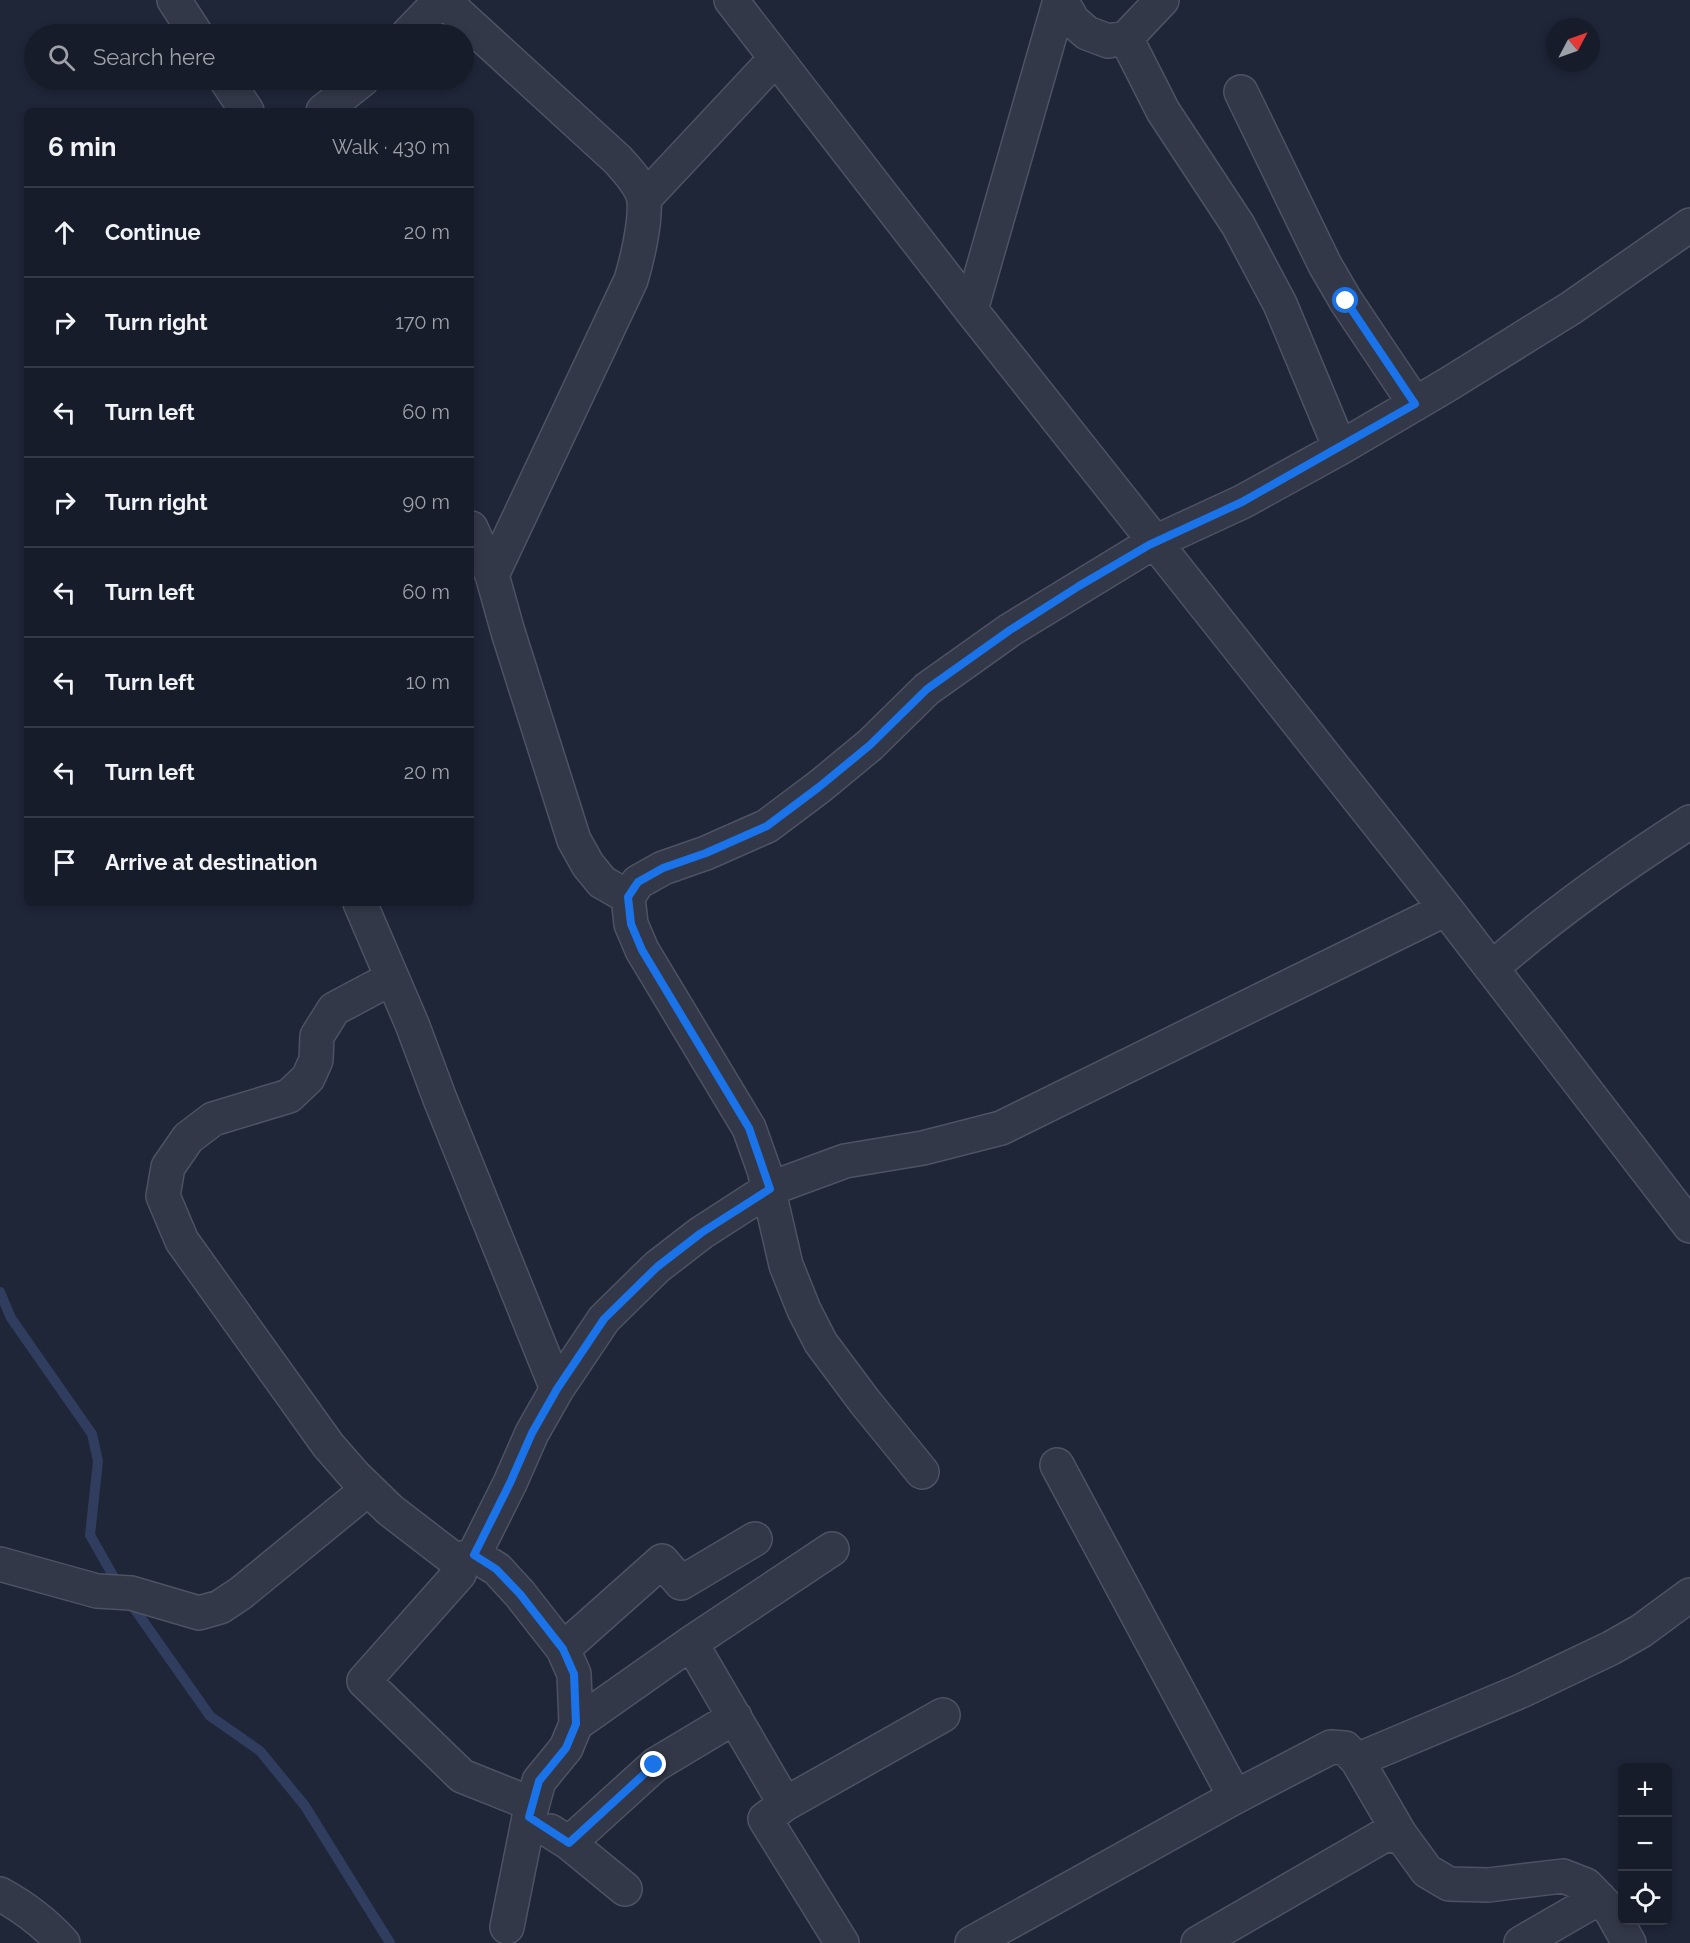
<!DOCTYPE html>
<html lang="en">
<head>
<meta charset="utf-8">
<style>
	:root { --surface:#171c2a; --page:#242936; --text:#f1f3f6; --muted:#9ea1a8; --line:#363a47 }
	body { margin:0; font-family:Raleway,sans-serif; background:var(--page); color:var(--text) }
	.controls { position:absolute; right:18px; bottom:18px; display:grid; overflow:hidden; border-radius:9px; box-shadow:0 3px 9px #0003 }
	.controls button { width:54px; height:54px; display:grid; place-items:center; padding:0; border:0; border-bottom:2px solid var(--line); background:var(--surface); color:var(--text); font:30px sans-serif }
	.compass { position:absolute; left:1546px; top:18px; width:54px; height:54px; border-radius:50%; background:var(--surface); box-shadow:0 3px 9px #0003; rotate:49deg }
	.stop { position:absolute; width:18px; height:18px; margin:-14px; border:4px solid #1a73e8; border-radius:50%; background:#fff }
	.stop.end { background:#1a73e8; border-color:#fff; box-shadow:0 2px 6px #0008 }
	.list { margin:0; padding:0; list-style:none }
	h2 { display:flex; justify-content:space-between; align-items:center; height:78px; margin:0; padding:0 24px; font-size:26px }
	h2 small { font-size:20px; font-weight:400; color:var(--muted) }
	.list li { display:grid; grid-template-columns:39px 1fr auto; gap:18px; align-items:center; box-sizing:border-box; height:90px; padding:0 24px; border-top:2px solid var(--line) }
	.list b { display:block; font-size:22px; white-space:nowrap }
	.list em { font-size:20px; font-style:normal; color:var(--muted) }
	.icon { flex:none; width:33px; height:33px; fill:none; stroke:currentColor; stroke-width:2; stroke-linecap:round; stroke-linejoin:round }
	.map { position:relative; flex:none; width:1690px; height:1943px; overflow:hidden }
	.search { position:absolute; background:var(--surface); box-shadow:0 3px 9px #0003; left:24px; top:24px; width:450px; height:66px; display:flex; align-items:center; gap:15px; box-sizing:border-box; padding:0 21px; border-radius:33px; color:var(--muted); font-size:22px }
	.panel { position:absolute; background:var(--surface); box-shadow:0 3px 9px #0003; left:24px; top:108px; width:450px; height:798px; border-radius:9px }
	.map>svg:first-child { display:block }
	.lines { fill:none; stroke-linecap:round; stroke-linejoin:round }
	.stream { stroke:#303d5e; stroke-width:10 }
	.minor-casing { stroke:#4d5363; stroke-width:36 }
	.minor { stroke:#333848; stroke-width:33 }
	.route { stroke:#1a73e8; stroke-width:8 }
</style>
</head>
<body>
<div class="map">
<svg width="1690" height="1943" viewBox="0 0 1690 1943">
	<rect width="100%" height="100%" fill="#1f2638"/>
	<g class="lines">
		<path class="stream" d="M0 1292 11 1318 92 1434 98 1461 90 1535 120 1588
			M129 1601 210 1716 260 1751 305 1806 390 1943"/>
		<defs>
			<path id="minor" d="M174 0 196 34
				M443 0 618 160C628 171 642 186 644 200 646 222 637 260 631 280L492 575
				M731 0 971 310 1446 909 1690 1226
				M1061 0 1073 21 1087 33 1108 41 1126 38 1162 0
				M408 34 441 0
				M1126 38 1163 111 1238 225 1280 304 1340 448
				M226 80 247 111
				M1241 92 1325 265 1346 301 1415 404
				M323 111 362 80
				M644 199 776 58
				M971 310 1060 0
				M471 528 492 575 508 632 574 840 588 865 602 882 628 897
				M360 903 412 1024 440 1099 557 1389
				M1492 968C1553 914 1621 866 1690 822
				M392 978 334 1009 317 1036 316 1060 308 1078 289 1096 213 1119 188 1138 168 1167 163 1196 182 1241 328 1445 355 1476 390 1510 455 1560 459 1574 364 1681 462 1776 532 1804
				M1057 1465 1235 1797
				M922 1472 865 1402 821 1343 804 1310 786 1265 764 1170 749 1128 642 950 631 924 628 897 638 882 663 868 706 853 767 826 819 787 870 745 927 689 1010 630 1149 545 1242 502 1340 448 1447 385 1571 308 1690 225
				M474 1555 510 1483 532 1433 557 1389 604 1319 657 1267 701 1233 769 1189 845 1161 923 1148 1001 1128 1446 909
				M455 1560 474 1555 497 1569 520 1594 563 1649 574 1674 576 1724 566 1748 539 1781 529 1817 507 1927
				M0 1564 97 1591 131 1593 199 1613 220 1607 241 1593 368 1489
				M691 1643 785 1804
				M563 1649 662 1561 681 1583 755 1539
				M576 1724 691 1643 832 1549
				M1357 1760 1521 1691 1611 1648 1641 1631 1690 1595
				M550 1831 569 1843 625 1889
				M569 1843 655 1765 735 1717
				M0 1894C24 1907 45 1923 63 1943
				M842 1943 765 1819 785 1804 943 1715
				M972 1943 1235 1797 1331 1747 1345 1748 1357 1760 1400 1834
				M1198 1943 1383 1836 1400 1834 1427 1871 1449 1884 1488 1885 1563 1876 1586 1885 1611 1911 1629 1943
				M1521 1943 1599 1898"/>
		</defs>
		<use href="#minor" class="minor-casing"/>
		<use href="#minor" class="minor"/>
	</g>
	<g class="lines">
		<path class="route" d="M654 1765 569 1843 529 1817 539 1781 566 1748 576 1724 574 1674 563 1649 520 1594 496 1569 474 1555 510 1483 532 1433 557 1389 604 1319 657 1267 701 1233 770 1189 749 1128 642 950 631 924 628 897 638 882 663 868 706 853 767 826 819 787 870 745 927 689 1010 630 1079 586 1149 545 1242 502 1415 404 1346 301"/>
	</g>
</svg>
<div class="controls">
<button>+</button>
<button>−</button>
<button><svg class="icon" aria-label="locate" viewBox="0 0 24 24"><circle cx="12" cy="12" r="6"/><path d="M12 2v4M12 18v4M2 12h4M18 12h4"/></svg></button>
</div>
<svg class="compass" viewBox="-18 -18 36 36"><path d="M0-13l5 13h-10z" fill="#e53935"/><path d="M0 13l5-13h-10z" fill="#9ea1a8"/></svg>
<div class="stop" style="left:1346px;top:301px"></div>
<div class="stop end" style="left:654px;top:1765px"></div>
<div class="search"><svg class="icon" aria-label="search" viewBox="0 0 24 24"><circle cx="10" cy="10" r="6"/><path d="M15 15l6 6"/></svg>Search here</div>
<section class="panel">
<h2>6 min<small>Walk · 430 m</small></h2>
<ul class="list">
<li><svg class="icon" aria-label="ahead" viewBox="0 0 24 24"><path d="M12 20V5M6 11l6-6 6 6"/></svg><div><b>Continue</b></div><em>20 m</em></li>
<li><svg class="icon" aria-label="right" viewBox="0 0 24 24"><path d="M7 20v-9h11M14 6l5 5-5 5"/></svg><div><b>Turn right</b></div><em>170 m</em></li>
<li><svg class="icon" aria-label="left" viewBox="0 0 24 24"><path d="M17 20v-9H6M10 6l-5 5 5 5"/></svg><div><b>Turn left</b></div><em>60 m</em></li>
<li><svg class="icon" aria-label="right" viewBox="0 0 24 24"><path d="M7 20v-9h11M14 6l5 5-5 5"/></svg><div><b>Turn right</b></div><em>90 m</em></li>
<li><svg class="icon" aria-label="left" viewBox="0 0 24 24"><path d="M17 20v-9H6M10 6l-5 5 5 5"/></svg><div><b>Turn left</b></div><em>60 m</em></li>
<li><svg class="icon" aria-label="left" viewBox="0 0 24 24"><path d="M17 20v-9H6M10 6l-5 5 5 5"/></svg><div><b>Turn left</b></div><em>10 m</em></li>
<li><svg class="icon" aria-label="left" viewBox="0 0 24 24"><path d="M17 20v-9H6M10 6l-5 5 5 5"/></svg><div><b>Turn left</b></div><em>20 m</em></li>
<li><svg class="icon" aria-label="arrive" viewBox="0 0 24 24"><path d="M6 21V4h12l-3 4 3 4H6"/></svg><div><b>Arrive at destination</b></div></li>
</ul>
</section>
</div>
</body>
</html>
